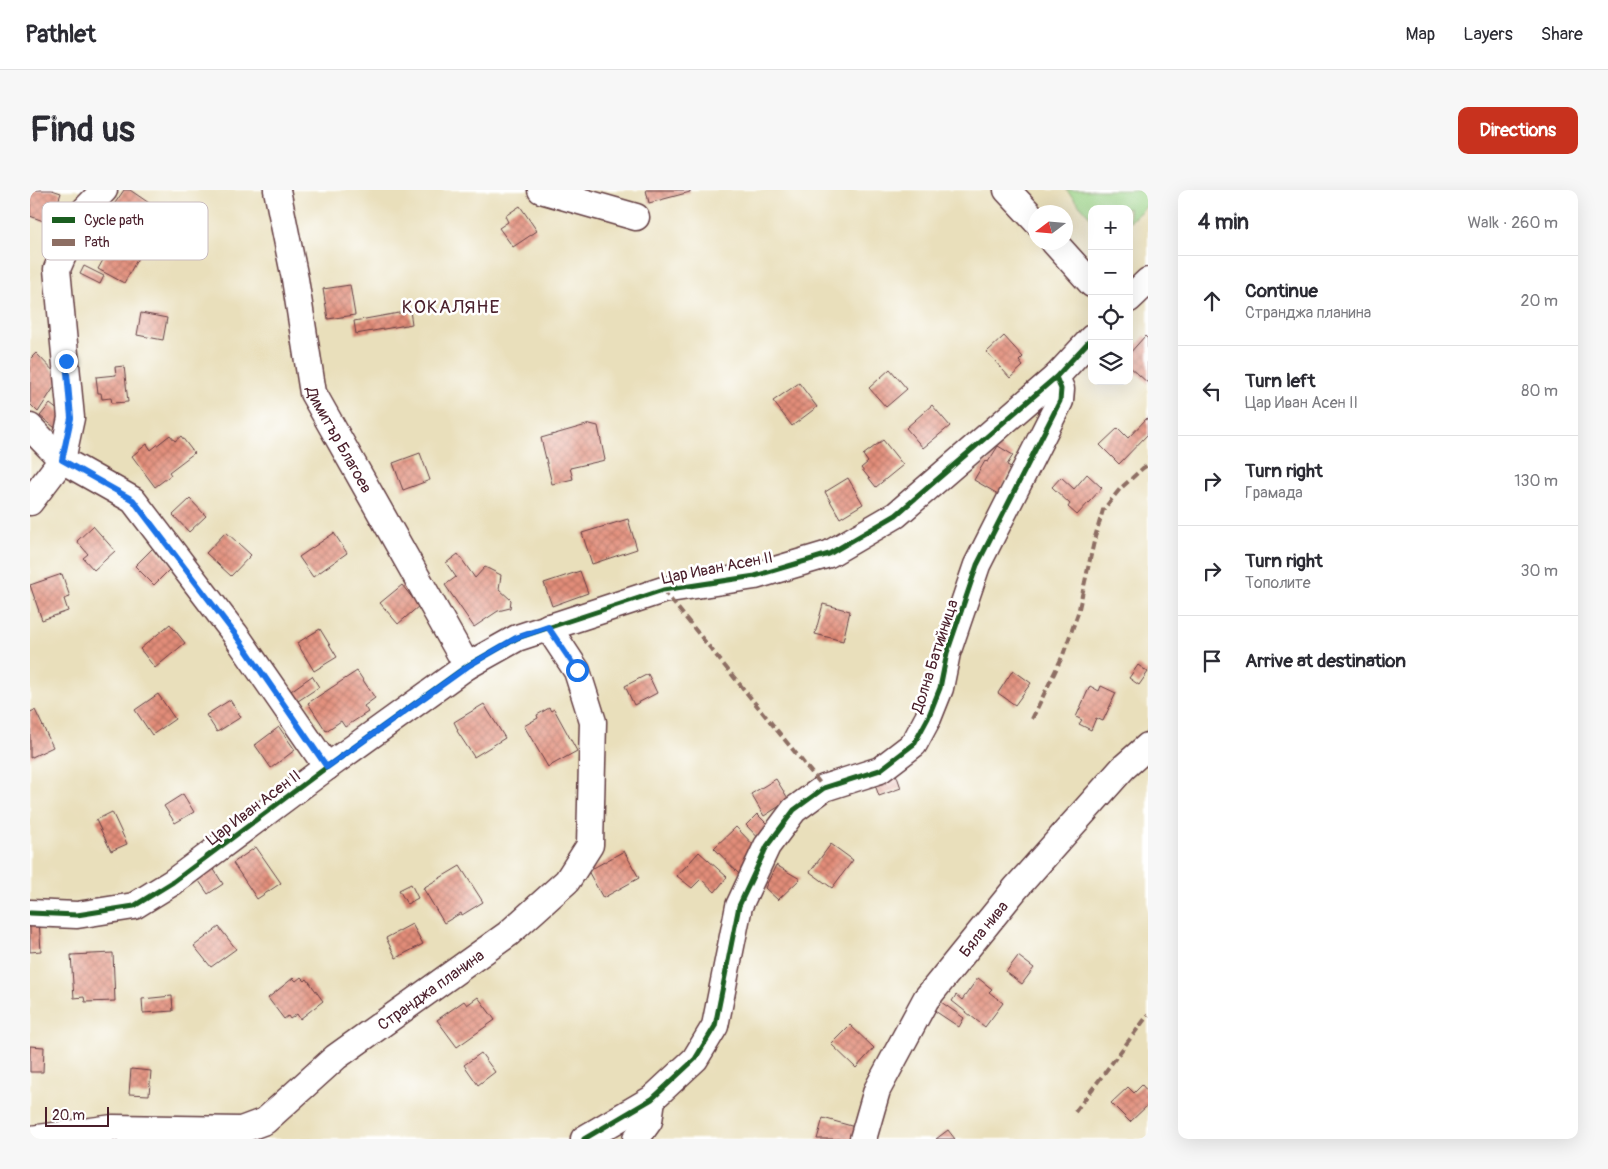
<!DOCTYPE html>
<html lang="en">
<head>
<meta charset="utf-8">
<style>
	:root { --surface:#fff; --page:#f7f7f7; --text:#2b2b33; --muted:#7c7c81; --line:#e1e1e2; --accent:#c8321e }
	body { margin:0; font-family:Pangolin,sans-serif; background:var(--page); color:var(--text) }
	.controls { position:absolute; right:15px; top:15px; display:grid; overflow:hidden; border-radius:10px; box-shadow:0 5px 20px #0002 }
	.controls button { width:45px; height:45px; display:grid; place-items:center; padding:0; border:0; border-bottom:1px solid var(--line); background:var(--surface); color:var(--text); font:25px sans-serif }
	.compass { position:absolute; left:998px; top:15px; width:45px; height:45px; border-radius:50%; background:var(--surface); box-shadow:0 5px 20px #0002; rotate:254deg }
	.scale { position:absolute; left:15px; bottom:12px; width:64px; box-sizing:border-box; padding-left:5px; border:2px solid #4a1f2b; border-top:0; font-size:14px; line-height:18px; white-space:nowrap; color:#4a1f2b; -webkit-text-stroke:4px #fff; paint-order:stroke }
	.stop { position:absolute; width:15px; height:15px; margin:-11px; border:4px solid #1a73e8; border-radius:50%; background:#fff }
	.stop.end { background:#1a73e8; border-color:#fff; box-shadow:0 1px 5px #0008 }
	.list { margin:0; padding:0; list-style:none }
	h2 { display:flex; justify-content:space-between; align-items:center; height:65px; margin:0; padding:0 20px; font-size:21px }
	h2 small { font-size:16px; font-weight:400; color:var(--muted) }
	.list li { display:grid; grid-template-columns:32px 1fr auto; gap:15px; align-items:center; box-sizing:border-box; height:90px; padding:0 20px; border-top:1px solid var(--line) }
	.list b { display:block; font-size:19px; white-space:nowrap }
	.list p { margin:0; font-size:16px; white-space:nowrap; color:var(--muted) }
	.list em { font-size:16px; font-style:normal; color:var(--muted) }
	.icon { flex:none; width:28px; height:28px; fill:none; stroke:currentColor; stroke-width:2; stroke-linecap:round; stroke-linejoin:round }
	.map { position:relative; flex:none; width:1118px; height:949px; overflow:hidden; border-radius:10px }
	header { display:flex; align-items:center; gap:30px; box-sizing:border-box; height:70px; padding:0 25px; background:var(--surface); border-bottom:1px solid var(--line) }
	header strong { font-size:24px }
	nav { display:flex; gap:28px; margin-inline-start:auto; font-size:18px }
	.intro { display:flex; align-items:center; justify-content:space-between; box-sizing:border-box; height:120px; padding:0 30px }
	h1 { margin:0; font-size:35px }
	.button { padding:12px 22px; border-radius:10px; background:var(--accent); color:#fff; font-size:18px; font-weight:700 }
	main { display:flex; gap:30px; padding:0 30px }
	aside { flex:1; background:var(--surface); border-radius:10px; box-shadow:0 5px 20px #0002 }
	.map>svg:first-child { display:block }
	.grass { fill:#9ad285; stroke:#727858 }
	.building { fill:url(#building-cross-hatch) }
	.lines { fill:none; stroke-linecap:round; stroke-linejoin:round }
	.minor-casing { stroke:#623c41; stroke-width:29 }
	.minor { stroke:#fff; stroke-width:26 }
	.quiet { stroke:#8d6e63; stroke-width:4; stroke-dasharray:8 4; stroke-linecap:butt }
	.cycleway-casing { stroke:#fff; stroke-width:8 }
	.cycleway { stroke:#1b5e20; stroke-width:5 }
	.route { stroke:#1a73e8; stroke-width:6 }
	.labels { text-anchor:middle; stroke-width:5; stroke-linejoin:round; paint-order:stroke }
	.street-label { font-size:16px; fill:#4a1f2b; stroke:#fff }
	.quarter-label { font-size:19px; letter-spacing:1px; fill:#4a1f2b; stroke:#fff }
	.key { fill:#fff; stroke:#c9bcbf; stroke-width:1 }
	.key-label { font-size:14px; fill:#4a1f2b }
</style>
</head>
<body>
<header>
<strong>Pathlet</strong>
<nav><a>Map</a><a>Layers</a><a>Share</a></nav>
</header>
<div class="intro"><h1>Find us</h1><a class="button">Directions</a></div>
<main>
<div class="map">
<svg width="1118" height="949" viewBox="0 0 1118 949">
	<defs>
		<pattern id="building-cross-hatch" width="8" height="8" patternUnits="userSpaceOnUse" patternTransform="scale(1.25)"><rect width="8" height="8" fill="#e28d79"/><path d="M0 0l8 8M0 8l8-8" fill="none" stroke="#b97363"/></pattern>
	</defs>
	<rect width="100%" height="100%" fill="#fff"/>
	<filter id="ink" filterUnits="userSpaceOnUse"><feTurbulence type="fractalNoise" baseFrequency=".02" numOctaves="2"/><feDisplacementMap in="SourceGraphic" scale="10" xChannelSelector="R" yChannelSelector="G"/><feConvolveMatrix kernelMatrix="1 2 1 2 8 2 1 2 1" color-interpolation-filters="sRGB"/></filter>
	<filter id="wash" filterUnits="userSpaceOnUse"><feTurbulence type="fractalNoise" baseFrequency=".0096" numOctaves="4" result="noise"/><feDisplacementMap in="SourceGraphic" scale="20" xChannelSelector="R" yChannelSelector="G"/><feGaussianBlur stdDeviation="1.12" result="paint"/><feColorMatrix in="noise" values="0 0 0 0 0 0 0 0 0 0 0 0 0 0 0 0 0 1.4 0 .05"/><feComposite in="paint" operator="in"/></filter>
	<g filter="url(#wash)">
		<rect width="100%" height="100%" fill="#e9dfbb"/>
		<path class="grass" d="M1036 0H1118V15L1099 32V19H1062V29Z"/>
		<g id="blocks">
			<path class="building" d="M0 0H22L31 3 21 34 0 26Z
				M94 0H100L119 13 114 20 126 28 116 43 87 24 89 20 83 16Z
				M616 0H660V2L619 13Z
				M490 16 507 41 483 57 469 38 478 32 475 26Z
				M83 42 113 59 94 93 68 79 78 61 74 59Z
				M54 76 74 86 70 94 50 84Z
				M320 95 325 125 298 129 293 99Z
				M380 121 382 134 326 144 324 131Z
				M111 123 137 128 133 150 107 145Z
				M974 146 993 167 989 171 993 176 980 188 957 162Z
				M1115 146 1118 149V193L1099 176V164Z
				M6 163 30 188 8 222 0 214V169Z
				M94 176 98 212 82 213 81 208 72 209 71 203H68L66 187 86 185 85 177Z
				M860 179 877 199 856 217 839 198Z
				M769 193 787 217 762 236 743 211Z
				M20 214 39 229 29 241 10 226Z
				M902 215 920 236 893 258 876 238Z
				M1118 227V244L1089 274 1070 255 1088 238 1098 248Z
				M560 234 568 236 575 270 540 278 543 289 522 294 511 248Z
				M140 245 145 251 151 246 164 263 139 282 141 285 125 297 102 266 117 254 121 260Z
				M853 250 873 275 846 297 831 278 838 272 833 265Z
				M968 256 983 265 977 275 983 278 968 304 944 290 955 271 958 272Z
				M390 263 400 290 373 300 363 273Z
				M1057 284 1072 298 1047 325 1038 317 1040 314 1022 297 1031 287 1044 299Z
				M818 288 833 314 810 328 795 302Z
				M160 309 176 326 159 342 143 325Z
				M598 329 607 359 562 374 552 343Z
				M63 336 85 361 64 380 53 368 58 364 47 351Z
				M196 342 221 365 201 386 176 363Z
				M304 343 317 363 283 387 269 367Z
				M124 357 143 376 124 395 105 376Z
				M428 364 445 388 455 377 471 385 469 399 481 410 480 418 468 421 444 437 415 395 426 387 416 373Z
				M550 381 558 403 522 416 514 393Z
				M32 384 40 407 34 409 38 421 12 430 0 395Z
				M372 395 389 416 368 434 350 413Z
				M793 414 820 421 813 451 785 444Z
				M140 434 155 453 125 478 110 459Z
				M290 439 307 467 284 481 267 453Z
				M1108 475 1118 482 1109 495 1099 488Z
				M983 480 1001 493 985 515 968 503Z
				M327 481 345 508 334 516 338 522 315 537 311 531 296 541 278 513Z
				M618 484 627 503 604 515 595 496Z
				M282 486 289 497 265 513 258 503Z
				M1060 496 1069 501 1071 496 1086 503 1073 531 1066 528 1061 540 1049 534 1052 530 1046 527Z
				M128 504 145 529 122 545 105 520Z
				M200 510 211 527 187 542 176 525Z
				M454 514 475 548 444 567 427 541 428 540 424 532Z
				M519 518 521 521 524 519 547 561 518 577 494 536 508 528 507 525Z
				M5 520 23 557 0 568V522Z
				M249 537 265 560 241 578 225 555Z
				M865 581 871 598 849 606 843 589Z
				M746 589 759 610 734 626 721 604Z
				M153 604 164 622 145 633 134 616Z
				M82 622 97 654 81 661 66 630Z
				M727 624 742 639 734 654 716 635Z
				M706 637 731 663 709 684 684 658Z
				M801 654 823 670 802 698 780 682Z
				M226 657 251 693 227 709 203 673Z
				M594 661 609 688 573 708 558 681Z
				M669 662 697 687 685 702 671 689 662 698 647 686Z
				M746 675 770 689 748 710 735 698Z
				M430 676 453 712 432 725 431 723 414 733 393 698Z
				M183 678 193 694 178 704 167 688Z
				M381 694 388 708 377 714 369 700Z
				M0 731H9L11 761 0 762Z
				M382 734 393 754 366 768 356 748Z
				M189 737 206 759 181 777 164 756Z
				M83 763 85 811 55 812 54 807 44 808 41 765Z
				M988 766 1004 778 992 794 976 782Z
				M271 787 275 791 277 789 293 811 270 829 267 824 260 829 258 826 254 829 238 808 263 788 266 791Z
				M948 788 962 799 959 802 973 813 955 837 922 811 926 805 932 810Z
				M142 806 143 821 113 823 112 809Z
				M448 807 465 830 427 857 407 830 434 811 437 815Z
				M911 812 934 828 929 837 905 821Z
				M820 835 844 858 826 878 801 854Z
				M0 856 14 857 13 882H0Z
				M451 863 465 882 448 895 434 875Z
				M101 879 121 881 119 905 99 904Z
				M1112 895 1118 902V915L1100 932 1081 913 1098 897 1104 903Z
				M793 928 832 939 830 949H787Z
				M918 940 925 949H906Z"/>
		</g>
	</g>
	<g filter="url(#ink)">
		<use href="#blocks" fill-opacity="0" stroke="#623c41" stroke-width="1"/>
		<g class="lines">
			<defs>
				<g id="minor">
					<path id="s1" d="M247 0 265 89 283 203 437 476"/>
					<path d="M511 0 606 27"/>
					<path d="M977 0 1006 31"/>
					<path d="M1024 52 1062 94"/>
					<path d="M1099 109 1118 91"/>
					<path d="M0 237 32 270 103 310 205 444 297 577"/>
					<path d="M0 312 32 270 41 228 27 79 51 24 74 0"/>
					<path d="M0 723 47 725 104 716 143 692 297 577 437 476 487 448 633 400 725 386 799 364 866 325 1026 187 1062 148"/>
					<path id="s2" d="M1 949 83 938 211 940 235 931 306 867 478 744 537 691 560 655 563 532 547 481 518 437"/>
					<path d="M554 949 622 909 665 869 685 836 709 716 737 656 764 620 794 598 850 580 884 554 898 528 910 498 917 463 947 375 1030 211 1031 199 1026 187"/>
					<path d="M606 949 619 931 622 909"/>
					<path id="s3" d="M833 949 847 900 896 809 986 698 1093 578 1118 556"/>
				</g>
			</defs>
			<use href="#minor" class="minor-casing"/>
			<use href="#minor" class="minor"/>
			<path class="quiet" d="M633 400 794 598
				M1002 529 1033 465 1048 423 1065 347 1073 320 1090 299 1113 278 1118 275
				M1045 922 1118 825"/>
			<defs>
				<path id="cycleway" d="M0 723 47 725 104 716 143 692 297 577 437 476 487 448 633 400 725 386 799 364 866 325 1026 187 1062 148
					M554 949 622 909 665 869 685 836 709 716 737 656 764 620 794 598 850 580 884 554 898 528 910 498 917 463 947 375 1030 211 1031 199 1026 187"/>
			</defs>
			<use href="#cycleway" class="cycleway-casing"/>
			<use href="#cycleway" class="cycleway"/>
		</g>
	</g>
	<g class="lines" filter="url(#ink)">
		<path class="route" d="M36 171 41 228 32 270 103 310 205 444 297 577 438 476 486 448 518 437 547 480"/>
	</g>
	<g class="labels">
		<g class="street-label">
			<text dy="6" stroke="none"><textPath href="#s1" startOffset="260">Димитър Благоев</textPath></text>
			<text transform="translate(687 377) rotate(-11)" y="6">Цар Иван Асен II</text>
			<text transform="translate(904 466) rotate(-72)" y="6">Долна Батийница</text>
			<text transform="translate(223 617) rotate(-37)" y="6">Цар Иван Асен II</text>
			<text dy="6" stroke="none"><textPath href="#s3" startOffset="245">Бяла нива</textPath></text>
			<text dy="6" stroke="none"><textPath href="#s2" startOffset="448">Странджа планина</textPath></text>
		</g>
		<g class="quarter-label">
			<text x="421" y="123">КОКАЛЯНЕ</text>
		</g>
	</g>
	<rect x="12" y="12" width="166" height="58" rx="8" class="key"/>
	<rect x="22" y="27" width="23" height="6" fill="#1b5e20"/>
	<rect x="22" y="49" width="23" height="7" fill="#8d6e63"/>
	<g class="key-label">
		<text x="54" y="35">Cycle path</text>
		<text x="54" y="57">Path</text>
	</g>
</svg>
<div class="controls">
<button>+</button>
<button>−</button>
<button><svg class="icon" aria-label="locate" viewBox="0 0 24 24"><circle cx="12" cy="12" r="6"/><path d="M12 2v4M12 18v4M2 12h4M18 12h4"/></svg></button>
<button><svg class="icon" aria-label="layers" viewBox="0 0 24 24"><path d="M12 4l9 5-9 5-9-5zM3 14l9 5 9-5"/></svg></button>
</div>
<svg class="compass" viewBox="-18 -18 36 36"><path d="M0-13l5 13h-10z" fill="#e53935"/><path d="M0 13l5-13h-10z" fill="#7c7c81"/></svg>
<div class="scale">20 m</div>
<div class="stop" style="left:547px;top:480px"></div>
<div class="stop end" style="left:36px;top:171px"></div>
</div>
<aside>
<h2>4 min<small>Walk · 260 m</small></h2>
<ul class="list">
<li><svg class="icon" aria-label="ahead" viewBox="0 0 24 24"><path d="M12 20V5M6 11l6-6 6 6"/></svg><div><b>Continue</b><p>Странджа планина</p></div><em>20 m</em></li>
<li><svg class="icon" aria-label="left" viewBox="0 0 24 24"><path d="M17 20v-9H6M10 6l-5 5 5 5"/></svg><div><b>Turn left</b><p>Цар Иван Асен II</p></div><em>80 m</em></li>
<li><svg class="icon" aria-label="right" viewBox="0 0 24 24"><path d="M7 20v-9h11M14 6l5 5-5 5"/></svg><div><b>Turn right</b><p>Грамада</p></div><em>130 m</em></li>
<li><svg class="icon" aria-label="right" viewBox="0 0 24 24"><path d="M7 20v-9h11M14 6l5 5-5 5"/></svg><div><b>Turn right</b><p>Тополите</p></div><em>30 m</em></li>
<li><svg class="icon" aria-label="arrive" viewBox="0 0 24 24"><path d="M6 21V4h12l-3 4 3 4H6"/></svg><div><b>Arrive at destination</b></div></li>
</ul>
</aside>
</main>
</body>
</html>
